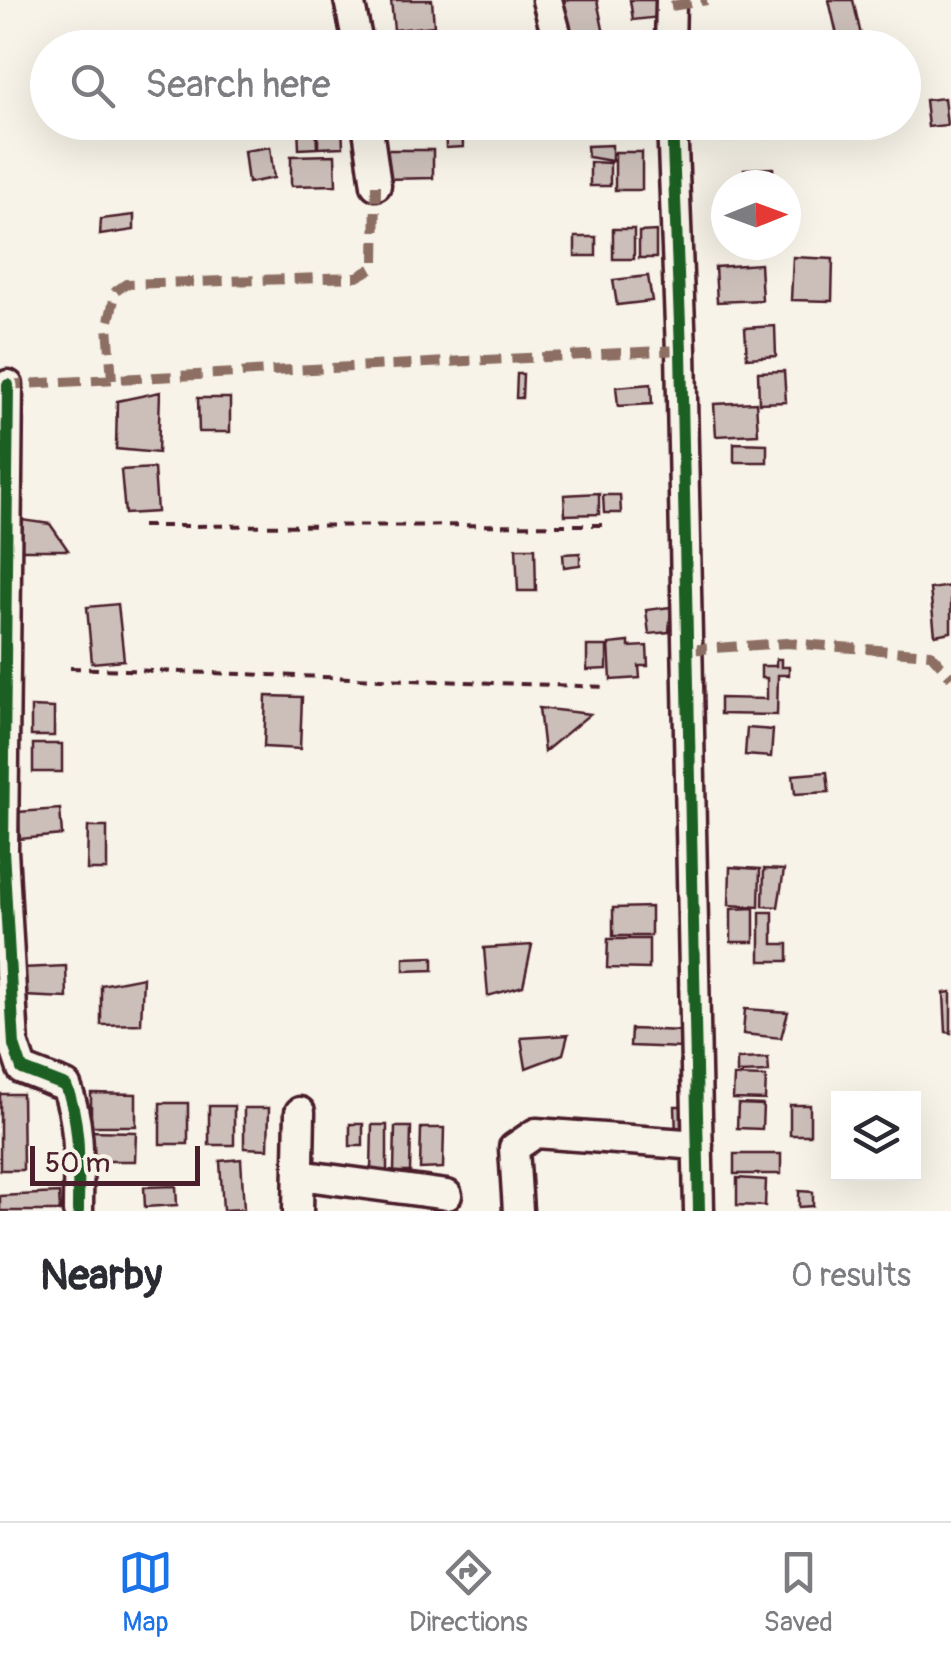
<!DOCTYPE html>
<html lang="en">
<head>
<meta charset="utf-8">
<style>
	:root { --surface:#fff; --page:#f2f2f3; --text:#2b2b33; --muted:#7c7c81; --line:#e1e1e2; --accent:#1a73e8 }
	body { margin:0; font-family:Pangolin,sans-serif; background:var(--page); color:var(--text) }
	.controls { position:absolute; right:30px; bottom:30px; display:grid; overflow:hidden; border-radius:0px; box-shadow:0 10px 40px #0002 }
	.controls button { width:90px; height:90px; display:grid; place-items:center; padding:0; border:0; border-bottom:2px solid var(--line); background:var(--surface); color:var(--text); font:50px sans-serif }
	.compass { position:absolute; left:711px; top:170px; width:90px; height:90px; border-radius:50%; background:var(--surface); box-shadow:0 10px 40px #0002; rotate:89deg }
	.scale { position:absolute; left:30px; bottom:25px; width:170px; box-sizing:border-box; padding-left:10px; border:5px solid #4a1f2b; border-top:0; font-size:28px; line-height:35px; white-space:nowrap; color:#4a1f2b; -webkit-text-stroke:8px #f7f3e8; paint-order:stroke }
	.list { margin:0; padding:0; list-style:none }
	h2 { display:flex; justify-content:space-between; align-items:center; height:130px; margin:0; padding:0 40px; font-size:42px }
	h2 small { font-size:32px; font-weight:400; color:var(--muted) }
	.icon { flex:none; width:55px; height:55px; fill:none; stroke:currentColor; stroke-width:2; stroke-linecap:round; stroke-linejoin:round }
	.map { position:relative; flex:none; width:951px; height:1211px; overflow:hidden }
	.search { position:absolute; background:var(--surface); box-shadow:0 10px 40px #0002; left:30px; right:30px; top:30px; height:110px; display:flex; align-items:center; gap:25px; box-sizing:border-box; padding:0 35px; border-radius:55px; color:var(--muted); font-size:38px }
	.sheet { height:310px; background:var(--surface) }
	nav { display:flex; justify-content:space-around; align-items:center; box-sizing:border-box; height:140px; border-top:2px solid var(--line); background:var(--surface); font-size:28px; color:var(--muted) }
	nav a { display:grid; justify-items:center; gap:5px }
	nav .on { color:var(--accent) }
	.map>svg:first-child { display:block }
	.building { fill:#ccbfb9; stroke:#4a1f2b; stroke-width:2.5 }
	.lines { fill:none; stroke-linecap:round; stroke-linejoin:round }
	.minor-casing { stroke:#4a1f2b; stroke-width:35 }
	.path { stroke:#4a1f2b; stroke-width:4; stroke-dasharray:10 8; stroke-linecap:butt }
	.minor { stroke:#f7f3e8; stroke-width:28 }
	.quiet { stroke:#8d6e63; stroke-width:10; stroke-dasharray:20 10; stroke-linecap:butt }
	.cycleway-casing { stroke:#f7f3e8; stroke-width:19 }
	.cycleway { stroke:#1b5e20; stroke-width:12 }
</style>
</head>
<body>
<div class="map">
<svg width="951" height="1211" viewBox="0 0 951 1211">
	<rect width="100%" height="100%" fill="#f7f3e8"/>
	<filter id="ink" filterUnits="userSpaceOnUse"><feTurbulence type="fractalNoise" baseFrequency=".01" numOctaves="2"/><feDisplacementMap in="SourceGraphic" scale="20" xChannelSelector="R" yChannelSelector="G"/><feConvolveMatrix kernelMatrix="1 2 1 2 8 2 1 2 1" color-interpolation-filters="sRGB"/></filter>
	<g filter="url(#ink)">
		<path class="building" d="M391 0H432L434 26 394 30Z
			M563 0H597L606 44 572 48Z
			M630 0H659L661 17 633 20Z
			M829 0H853L863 44 840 48Z
			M944 98 947 125 928 127 925 100Z
			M445 122H462L463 147 446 148Z
			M316 125 317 148 299 149 298 126Z
			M318 125H342L343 147 318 148Z
			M612 145V161L588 157 587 146Z
			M270 147 274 178 248 183 244 151Z
			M384 150H433V178L384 179Z
			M615 152H642V190H615Z
			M335 155 336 185 291 186V156Z
			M590 162 610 163V186H590Z
			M773 168 774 185H744V169Z
			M134 215V230L100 235 101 219Z
			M613 229H634V259H613Z
			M656 231V258H639V232Z
			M575 237H596V256H575Z
			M793 257 833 259 832 301 791 300Z
			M760 264 762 300 717 302 715 267Z
			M648 276 652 301 617 305 613 280Z
			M775 326 776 356 747 358 745 328Z
			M784 371 786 402 759 403 758 372Z
			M517 374H523L522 398H516Z
			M651 384 652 404 618 406 616 387Z
			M160 392 158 453 116 449 117 401Z
			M198 398H230V432H199Z
			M756 402 758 434 716 436 714 404Z
			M734 443 767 444V462H734Z
			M154 468 157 512 125 514 121 470Z
			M599 493V514L565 515 564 495Z
			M603 495H620L621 513H604Z
			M22 520 50 524 68 550H18Z
			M516 548H535L536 591H518Z
			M580 553V565L564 567 563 554Z
			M951 586V632L935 635 930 589Z
			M118 604 124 660 92 663 87 607Z
			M671 607 669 632 649 634 646 610Z
			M629 642V647L647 646 648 666H639L640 678 611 680 609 644Z
			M587 646H607V669L587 670Z
			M776 659H781V667H789V675H778L777 715 720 714V698L767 699V678H761V666H776Z
			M266 696 302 697 300 749 264 747Z
			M31 707 54 708V736H31Z
			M539 708 590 714 544 752Z
			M747 728 773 730 771 757 745 755Z
			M33 744H62V772H33Z
			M827 772 829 792 795 794 793 775Z
			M60 809 62 835 20 839 18 812Z
			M88 827H107V870H87Z
			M730 867 760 869 759 907 729 905Z
			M764 869 784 870 778 907 763 906Z
			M651 907V936H613V908Z
			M754 908V942H731V909Z
			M760 912H773V944H788V961H760Z
			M608 939H649V969L607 968Z
			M532 945 523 986 488 996 484 948Z
			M433 957V970L404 971V958Z
			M66 966 67 998 24 996 22 968Z
			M143 977 141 1024 101 1025V985Z
			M951 992V1033L946 1032 944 993Z
			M745 1009 788 1012 781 1038 743 1034Z
			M631 1029 684 1031 683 1048 630 1046Z
			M568 1035 563 1054 526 1068 521 1038Z
			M768 1058 769 1072 737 1073V1059Z
			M734 1076 766 1077 765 1100 733 1099Z
			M91 1093 136 1094V1126H91Z
			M0 1094H22L23 1170H0Z
			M160 1103H188V1144H160Z
			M738 1104 763 1105 762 1129 737 1128Z
			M790 1105H810V1135H790Z
			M209 1106H234V1145H209Z
			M675 1106H693V1135L676 1136Z
			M244 1108H269L268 1149 244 1148Z
			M350 1124H363V1146H350Z
			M372 1125H387V1172H371Z
			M395 1127H411L410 1172H394Z
			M421 1128H444L443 1168 420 1169Z
			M87 1131 136 1132 135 1161H87Z
			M734 1154H781V1174H734Z
			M241 1159 244 1209 223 1210 220 1161Z
			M737 1178 766 1180 765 1206 737 1205Z
			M176 1186 177 1205 145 1207 144 1187Z
			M799 1191 813 1192V1206L799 1207Z
			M59 1193 60 1211H0V1196Z"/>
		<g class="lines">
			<defs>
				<path id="minor" d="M349 0 359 48
					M547 0 560 48
					M670 48 671 0
					M367 122 376 185
					M672 122 681 350 699 1211
					M8 385 3 850 14 1045 22 1069 66 1086C82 1126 78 1169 78 1211
					M299 1175 447 1195
					M298 1211 300 1112
					M518 1211 514 1148 536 1133 698 1145"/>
			</defs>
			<use href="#minor" class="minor-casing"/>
			<path class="path" d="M142 526 610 525
				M70 668 608 687"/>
			<use href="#minor" class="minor"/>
			<path class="quiet" d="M671 6 707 0
				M112 380 108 325 116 291 126 284 357 277 375 267 376 185
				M2 385 681 350
				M687 650 786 643 931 654 951 677"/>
			<defs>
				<path id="cycleway" d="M672 122 681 350 699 1211
					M8 385 3 850 14 1045 22 1069 66 1086C82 1126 78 1169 78 1211"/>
			</defs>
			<use href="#cycleway" class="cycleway-casing"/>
			<use href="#cycleway" class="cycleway"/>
		</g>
	</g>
</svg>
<div class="controls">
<button><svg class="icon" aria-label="layers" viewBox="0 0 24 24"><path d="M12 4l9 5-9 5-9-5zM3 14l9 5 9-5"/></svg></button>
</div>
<svg class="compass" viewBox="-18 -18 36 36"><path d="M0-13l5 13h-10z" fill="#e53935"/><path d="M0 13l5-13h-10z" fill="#7c7c81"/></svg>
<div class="scale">50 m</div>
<div class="search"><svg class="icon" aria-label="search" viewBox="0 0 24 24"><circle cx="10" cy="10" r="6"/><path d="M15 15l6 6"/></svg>Search here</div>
</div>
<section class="sheet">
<h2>Nearby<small>0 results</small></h2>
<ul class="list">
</ul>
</section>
<nav>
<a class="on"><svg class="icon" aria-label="map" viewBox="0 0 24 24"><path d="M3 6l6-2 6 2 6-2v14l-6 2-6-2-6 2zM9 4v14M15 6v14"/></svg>Map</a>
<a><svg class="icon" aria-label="directions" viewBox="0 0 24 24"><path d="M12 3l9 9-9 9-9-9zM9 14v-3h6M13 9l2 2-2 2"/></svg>Directions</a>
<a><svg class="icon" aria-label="saved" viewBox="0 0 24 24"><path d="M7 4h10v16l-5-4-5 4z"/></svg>Saved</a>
</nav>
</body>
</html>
